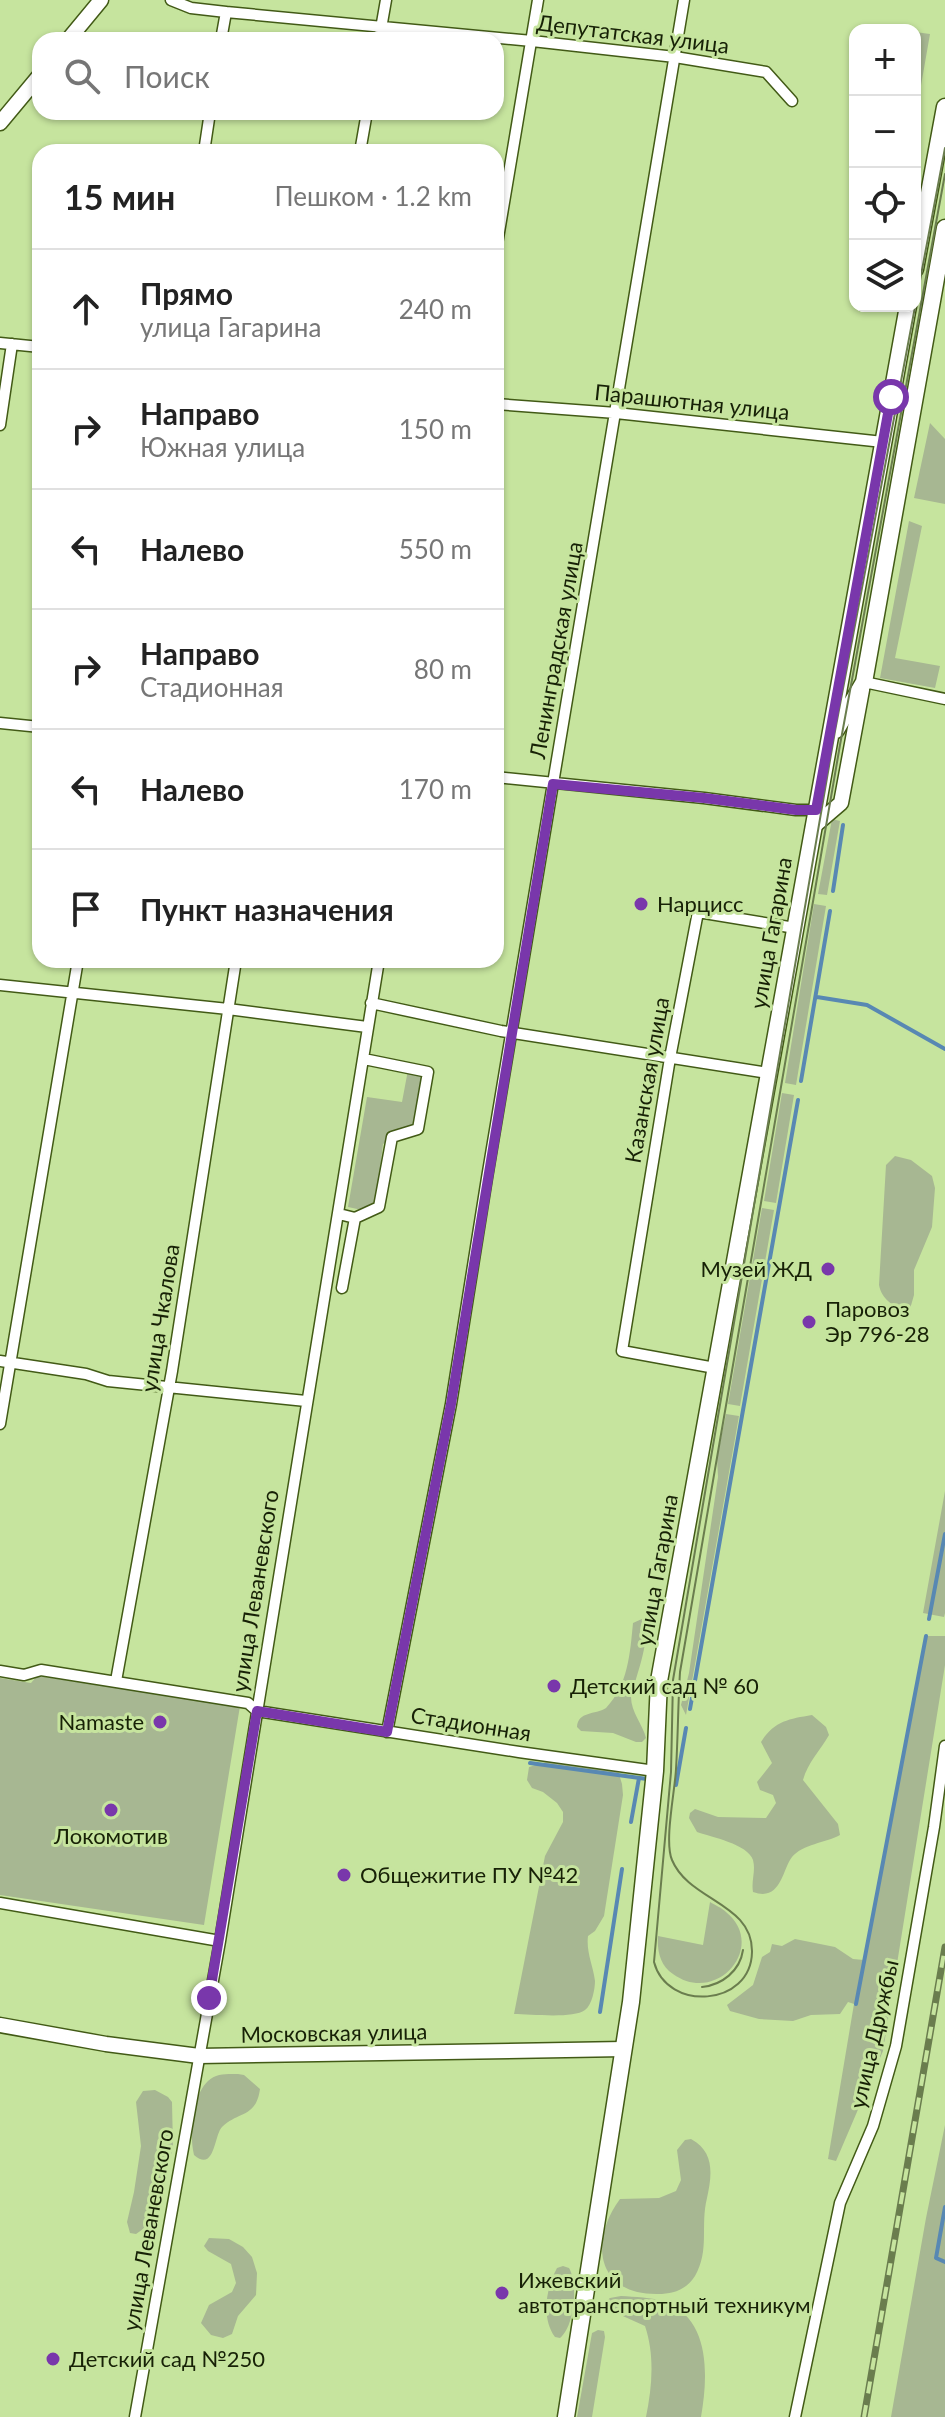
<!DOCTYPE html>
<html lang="ru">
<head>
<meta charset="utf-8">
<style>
	:root { --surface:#fff; --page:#f6f6f6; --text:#222; --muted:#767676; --line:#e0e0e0 }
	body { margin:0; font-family:Lato,sans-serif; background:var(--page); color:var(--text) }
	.controls { position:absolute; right:24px; top:24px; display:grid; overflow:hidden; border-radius:16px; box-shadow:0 2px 6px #0004 }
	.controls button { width:72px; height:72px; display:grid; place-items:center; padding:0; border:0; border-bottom:2px solid var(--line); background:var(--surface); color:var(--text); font:40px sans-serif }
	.stop { position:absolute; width:24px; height:24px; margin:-18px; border:6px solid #7937ab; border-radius:50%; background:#fff }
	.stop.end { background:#7937ab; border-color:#fff; box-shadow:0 2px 8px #0008 }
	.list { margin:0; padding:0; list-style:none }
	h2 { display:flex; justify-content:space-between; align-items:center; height:104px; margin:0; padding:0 32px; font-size:34px }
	h2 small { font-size:26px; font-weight:400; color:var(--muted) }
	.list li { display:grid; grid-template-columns:52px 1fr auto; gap:24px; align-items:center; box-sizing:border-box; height:120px; padding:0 32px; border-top:2px solid var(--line) }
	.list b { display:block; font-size:30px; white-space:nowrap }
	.list p { margin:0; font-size:26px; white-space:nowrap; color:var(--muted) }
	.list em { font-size:26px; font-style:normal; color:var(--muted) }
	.icon { flex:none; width:44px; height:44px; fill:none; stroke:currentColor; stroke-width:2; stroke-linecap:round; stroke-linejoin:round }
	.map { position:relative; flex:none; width:945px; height:2417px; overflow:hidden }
	.search { position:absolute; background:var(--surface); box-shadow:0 2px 6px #0004; left:32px; top:32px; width:472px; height:88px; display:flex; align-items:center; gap:20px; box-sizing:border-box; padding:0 28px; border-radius:24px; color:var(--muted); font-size:30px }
	.panel { position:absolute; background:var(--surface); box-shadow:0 2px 6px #0004; left:32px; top:144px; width:472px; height:824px; border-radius:24px }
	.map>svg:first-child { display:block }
	.green { fill:#a7b792 }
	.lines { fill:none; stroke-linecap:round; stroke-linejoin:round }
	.stream { stroke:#5888b3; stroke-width:4 }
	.street-casing { stroke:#425a16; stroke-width:13 }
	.secondary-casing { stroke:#425a16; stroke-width:17 }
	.primary-casing { stroke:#425a16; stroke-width:19 }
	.street { stroke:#fff; stroke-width:10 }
	.secondary { stroke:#fff; stroke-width:14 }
	.primary { stroke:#fff; stroke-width:16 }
	.tram { stroke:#6a7d4e; stroke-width:2 }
	.rail-casing { stroke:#6a7d4e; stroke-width:7 }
	.rail { stroke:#c6e49e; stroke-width:4; stroke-dasharray:12; stroke-linecap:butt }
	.route { stroke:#7937ab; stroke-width:10 }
	.poi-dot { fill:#7937ab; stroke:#c6e49e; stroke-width:3 }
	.labels { text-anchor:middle; stroke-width:6; stroke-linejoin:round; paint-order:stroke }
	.street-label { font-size:22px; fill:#172106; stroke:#c6e49e }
	.poi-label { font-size:22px; fill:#172106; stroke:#c6e49e; text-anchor:start }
</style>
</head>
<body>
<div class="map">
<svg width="945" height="2417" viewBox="0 0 945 2417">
	<rect width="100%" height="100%" fill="#c6e49e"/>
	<path class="green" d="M915 32 930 34 916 114 915 113Z
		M930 423 945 439V504L914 498Z
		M909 521 922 526 895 658 940 666 935 688 880 678Z
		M832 819 840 821 827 895 818 894Z
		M814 904 826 906 796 1085 785 1083Z
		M408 1070 423 1073 413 1127 383 1144 376 1204 362 1210 348 1207 367 1097 402 1102Z
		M782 1093 794 1095 776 1203 764 1201Z
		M895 1156 911 1160 932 1176 935 1188 932 1227 914 1270V1295L910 1309 905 1312C893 1305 882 1300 879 1285L886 1165Z
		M762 1208 774 1210 740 1406 728 1404Z
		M726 1414 739 1416 686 1715 681 1705 689 1673 718 1477 717 1458Z
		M945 1491V1613L944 1617 923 1613Z
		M644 1618C649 1638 642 1659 636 1679 635 1685 631 1692 631 1697 631 1712 643 1725 646 1738L642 1742H636L613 1733 581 1731 577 1727C578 1711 595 1715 606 1708 628 1685 630 1654 633 1623Z
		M926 1636H945V1665L883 2051 836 2161 828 2159 854 2004 848 2002 840 2014 811 2015 793 2021 759 2019 730 2011 727 2005 753 1985 762 1957 770 1952 772 1944 782 1946 795 1939 835 1947 853 1959 864 1960Z
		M37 1676 240 1706 204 1925 0 1895V1678L31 1683Z
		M812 1715 826 1727 829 1735C820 1751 808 1762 803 1780L838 1824 840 1835C825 1843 803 1844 792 1857 782 1870 781 1902 753 1892 751 1881 756 1871 753 1860 748 1844 711 1837 697 1832L689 1818 690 1813 695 1809 718 1817 766 1818 776 1803 773 1795 760 1790 757 1782 772 1763 761 1742C774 1721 789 1719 812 1715Z
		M546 1762H561L618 1771 622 1784 623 1795 604 1916 595 1931 588 1936C586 1952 593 1965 595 1981 595 1989 592 2005 585 2010 573 2019 530 2014 514 2014L545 1856 563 1822V1812L557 1803 543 1792 532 1788 527 1780 529 1767Z
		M710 1902C715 1905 722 1908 726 1912 768 1946 717 2006 673 1974 660 1965 657 1951 658 1936L703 1945Z
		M238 2074 244 2075 260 2089C256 2118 239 2111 222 2127 214 2135 215 2173 194 2155 189 2135 192 2096 208 2081 216 2073 228 2074 238 2074Z
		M155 2090 168 2097 172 2102 173 2148 163 2186 149 2222 146 2227 136 2234 130 2233 127 2222 134 2192 141 2146 136 2102 143 2091Z
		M945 2125V2417H891L926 2218Z
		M691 2139C715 2152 712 2175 707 2198 700 2226 710 2250 695 2276 686 2290 673 2294 658 2294 596 2295 589 2241 620 2199L659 2198 676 2191 681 2180 677 2150 685 2140Z
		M209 2238 229 2239 243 2247 252 2257 257 2273 256 2295 238 2316 232 2334 223 2338 211 2335 201 2323 209 2305 232 2292 236 2283 231 2264 208 2251 204 2246Z
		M563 2266 569 2268C578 2283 575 2326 560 2338L555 2337C541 2318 546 2288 557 2268Z
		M621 2296C635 2297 651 2297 665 2302 711 2319 708 2377 701 2417H646C652 2387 655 2356 645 2326L605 2308V2302L610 2298Z
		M598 2330 604 2331 605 2337 592 2417H577L592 2333Z"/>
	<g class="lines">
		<path class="stream" d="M833 891 843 825
			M817 997 867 1005 945 1049
			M801 1081 830 911
			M929 1619 945 1534
			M690 1709 798 1100
			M530 1763 647 1779
			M676 1785 686 1728
			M631 1822 639 1778
			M856 2004 926 1636
			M600 2012 622 1869
			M945 2207 936 2258 945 2262"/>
		<defs>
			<path id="street" d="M171 0 191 8 226 12 532 41 675 57 766 72 792 101
				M221 40 226 12
				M379 40 386 0
				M204 152 210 112
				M360 152 367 112
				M496 250 538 0
				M0 343 40 347
				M496 404 616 413 883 442
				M0 425 12 344
				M864 682 945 699
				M0 723 40 727
				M496 777 704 798 796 810H816
				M0 985 228 1009 367 1027
				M371 1003 501 1031 768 1073
				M339 1214 355 1218 379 1207 392 1137 418 1129 428 1072 364 1059
				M342 1288 355 1218
				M0 1361 86 1374 108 1381 306 1401
				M715 1368 622 1351 670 1058 698 912 795 928
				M0 1424 78 960
				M0 1671 24 1675 41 1670 248 1703 257 1711 519 1752 655 1771
				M116 1681 172 1371 236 960
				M387 1732 451 1404 487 1178 684 0
				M0 1903 220 1941
				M135 2417 220 1941 379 960
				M795 2417 840 2203 873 2126 896 2046 934 1827 945 1746"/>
			<path id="secondary" d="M68 40 101 0
				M0 123 40 75
				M813 827 841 803 862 690
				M0 2025 106 2044 199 2056 624 2049"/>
			<path id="primary" d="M915 269 945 107
				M836 730 864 682 945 228
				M566 2417 631 2002 655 1771 659 1681 908 306"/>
		</defs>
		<use href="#street" class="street-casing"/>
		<use href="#secondary" class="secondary-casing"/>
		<use href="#primary" class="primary-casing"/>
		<use href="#street" class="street"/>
		<use href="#secondary" class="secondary"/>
		<use href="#primary" class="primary"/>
		<path class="tram" d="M945 148 835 731 673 1680 671 1772 654 1962C667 2012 751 2007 752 1952 753 1903 689 1901 672 1860 664 1841 675 1791 676 1769 678 1737 678 1704 680 1672L840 745 945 174
			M702 1987C722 1985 740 1971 743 1950"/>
		<defs>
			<path id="rail" d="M864 2417 945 1947"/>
		</defs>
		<use href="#rail" class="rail-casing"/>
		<use href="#rail" class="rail"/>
	</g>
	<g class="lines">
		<path class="route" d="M209 1998 257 1711 387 1732 451 1404 553 784 704 798 796 810H816L891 397"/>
	</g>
	<g class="poi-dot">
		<circle cx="641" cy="904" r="8"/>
		<circle cx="828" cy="1269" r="8"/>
		<circle cx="809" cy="1322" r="8"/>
		<circle cx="554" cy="1686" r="8"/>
		<circle cx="160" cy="1722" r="8"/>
		<circle cx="111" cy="1810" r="8"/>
		<circle cx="344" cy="1875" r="8"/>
		<circle cx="502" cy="2293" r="8"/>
		<circle cx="53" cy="2359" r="8"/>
	</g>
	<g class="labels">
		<g class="street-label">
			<text transform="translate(633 34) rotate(7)" y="8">Депутатская улица</text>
			<text transform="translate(692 402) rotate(6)" y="8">Парашютная улица</text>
			<text transform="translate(556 650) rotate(-80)" y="8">Ленинградская улица</text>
			<text transform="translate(771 933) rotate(-80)" y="8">улица Гагарина</text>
			<text transform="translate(647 1080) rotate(-80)" y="8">Казанская улица</text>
			<text transform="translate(160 1318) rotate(-81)" y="8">улица Чкалова</text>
			<text transform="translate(657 1570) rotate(-80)" y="8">улица Гагарина</text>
			<text transform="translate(255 1591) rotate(-81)" y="8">улица Леваневского</text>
			<text transform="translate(471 1724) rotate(9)" y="8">Стадионная</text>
			<text transform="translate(334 2033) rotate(-1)" y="8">Московская улица</text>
			<text transform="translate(874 2034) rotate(-77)" y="8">улица Дружбы</text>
			<text transform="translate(148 2230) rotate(-80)" y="8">улица Леваневского</text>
		</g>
		<g class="poi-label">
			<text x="657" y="912">Нарцисс</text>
			<text x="812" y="1277" text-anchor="end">Музей ЖД</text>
			<text x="825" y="1317">Паровоз<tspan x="825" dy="25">Эр 796-28</tspan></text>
			<text x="570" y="1694">Детский сад № 60</text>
			<text x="144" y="1730" text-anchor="end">Namaste</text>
			<text x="111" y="1844" text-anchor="middle">Локомотив</text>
			<text x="360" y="1883">Общежитие ПУ №42</text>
			<text x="518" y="2288">Ижевский<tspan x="518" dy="25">автотранспортный техникум</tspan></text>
			<text x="69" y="2367">Детский сад №250</text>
		</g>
	</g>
</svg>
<div class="controls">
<button>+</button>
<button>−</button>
<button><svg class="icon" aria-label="locate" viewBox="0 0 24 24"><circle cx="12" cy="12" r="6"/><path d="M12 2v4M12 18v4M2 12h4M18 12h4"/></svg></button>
<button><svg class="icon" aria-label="layers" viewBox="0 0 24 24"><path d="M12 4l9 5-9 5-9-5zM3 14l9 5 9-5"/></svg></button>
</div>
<div class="stop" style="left:891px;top:397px"></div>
<div class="stop end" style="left:209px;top:1998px"></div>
<div class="search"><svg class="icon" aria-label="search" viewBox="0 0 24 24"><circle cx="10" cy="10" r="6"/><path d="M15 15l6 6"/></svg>Поиск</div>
<section class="panel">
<h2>15 мин<small>Пешком · 1.2 km</small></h2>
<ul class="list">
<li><svg class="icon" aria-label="ahead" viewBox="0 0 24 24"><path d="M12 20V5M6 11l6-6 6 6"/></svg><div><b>Прямо</b><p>улица Гагарина</p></div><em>240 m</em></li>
<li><svg class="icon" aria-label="right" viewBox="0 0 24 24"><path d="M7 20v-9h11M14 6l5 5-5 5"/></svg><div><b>Направо</b><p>Южная улица</p></div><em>150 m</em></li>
<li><svg class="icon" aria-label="left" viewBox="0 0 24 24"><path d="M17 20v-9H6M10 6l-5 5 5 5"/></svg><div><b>Налево</b></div><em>550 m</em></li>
<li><svg class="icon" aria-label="right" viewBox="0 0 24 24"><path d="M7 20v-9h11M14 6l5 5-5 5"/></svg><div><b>Направо</b><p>Стадионная</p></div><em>80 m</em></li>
<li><svg class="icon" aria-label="left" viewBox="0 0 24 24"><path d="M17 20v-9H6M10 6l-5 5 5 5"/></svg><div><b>Налево</b></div><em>170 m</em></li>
<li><svg class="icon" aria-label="arrive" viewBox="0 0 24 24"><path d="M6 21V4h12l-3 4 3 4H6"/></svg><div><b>Пункт назначения</b></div></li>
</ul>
</section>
</div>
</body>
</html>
